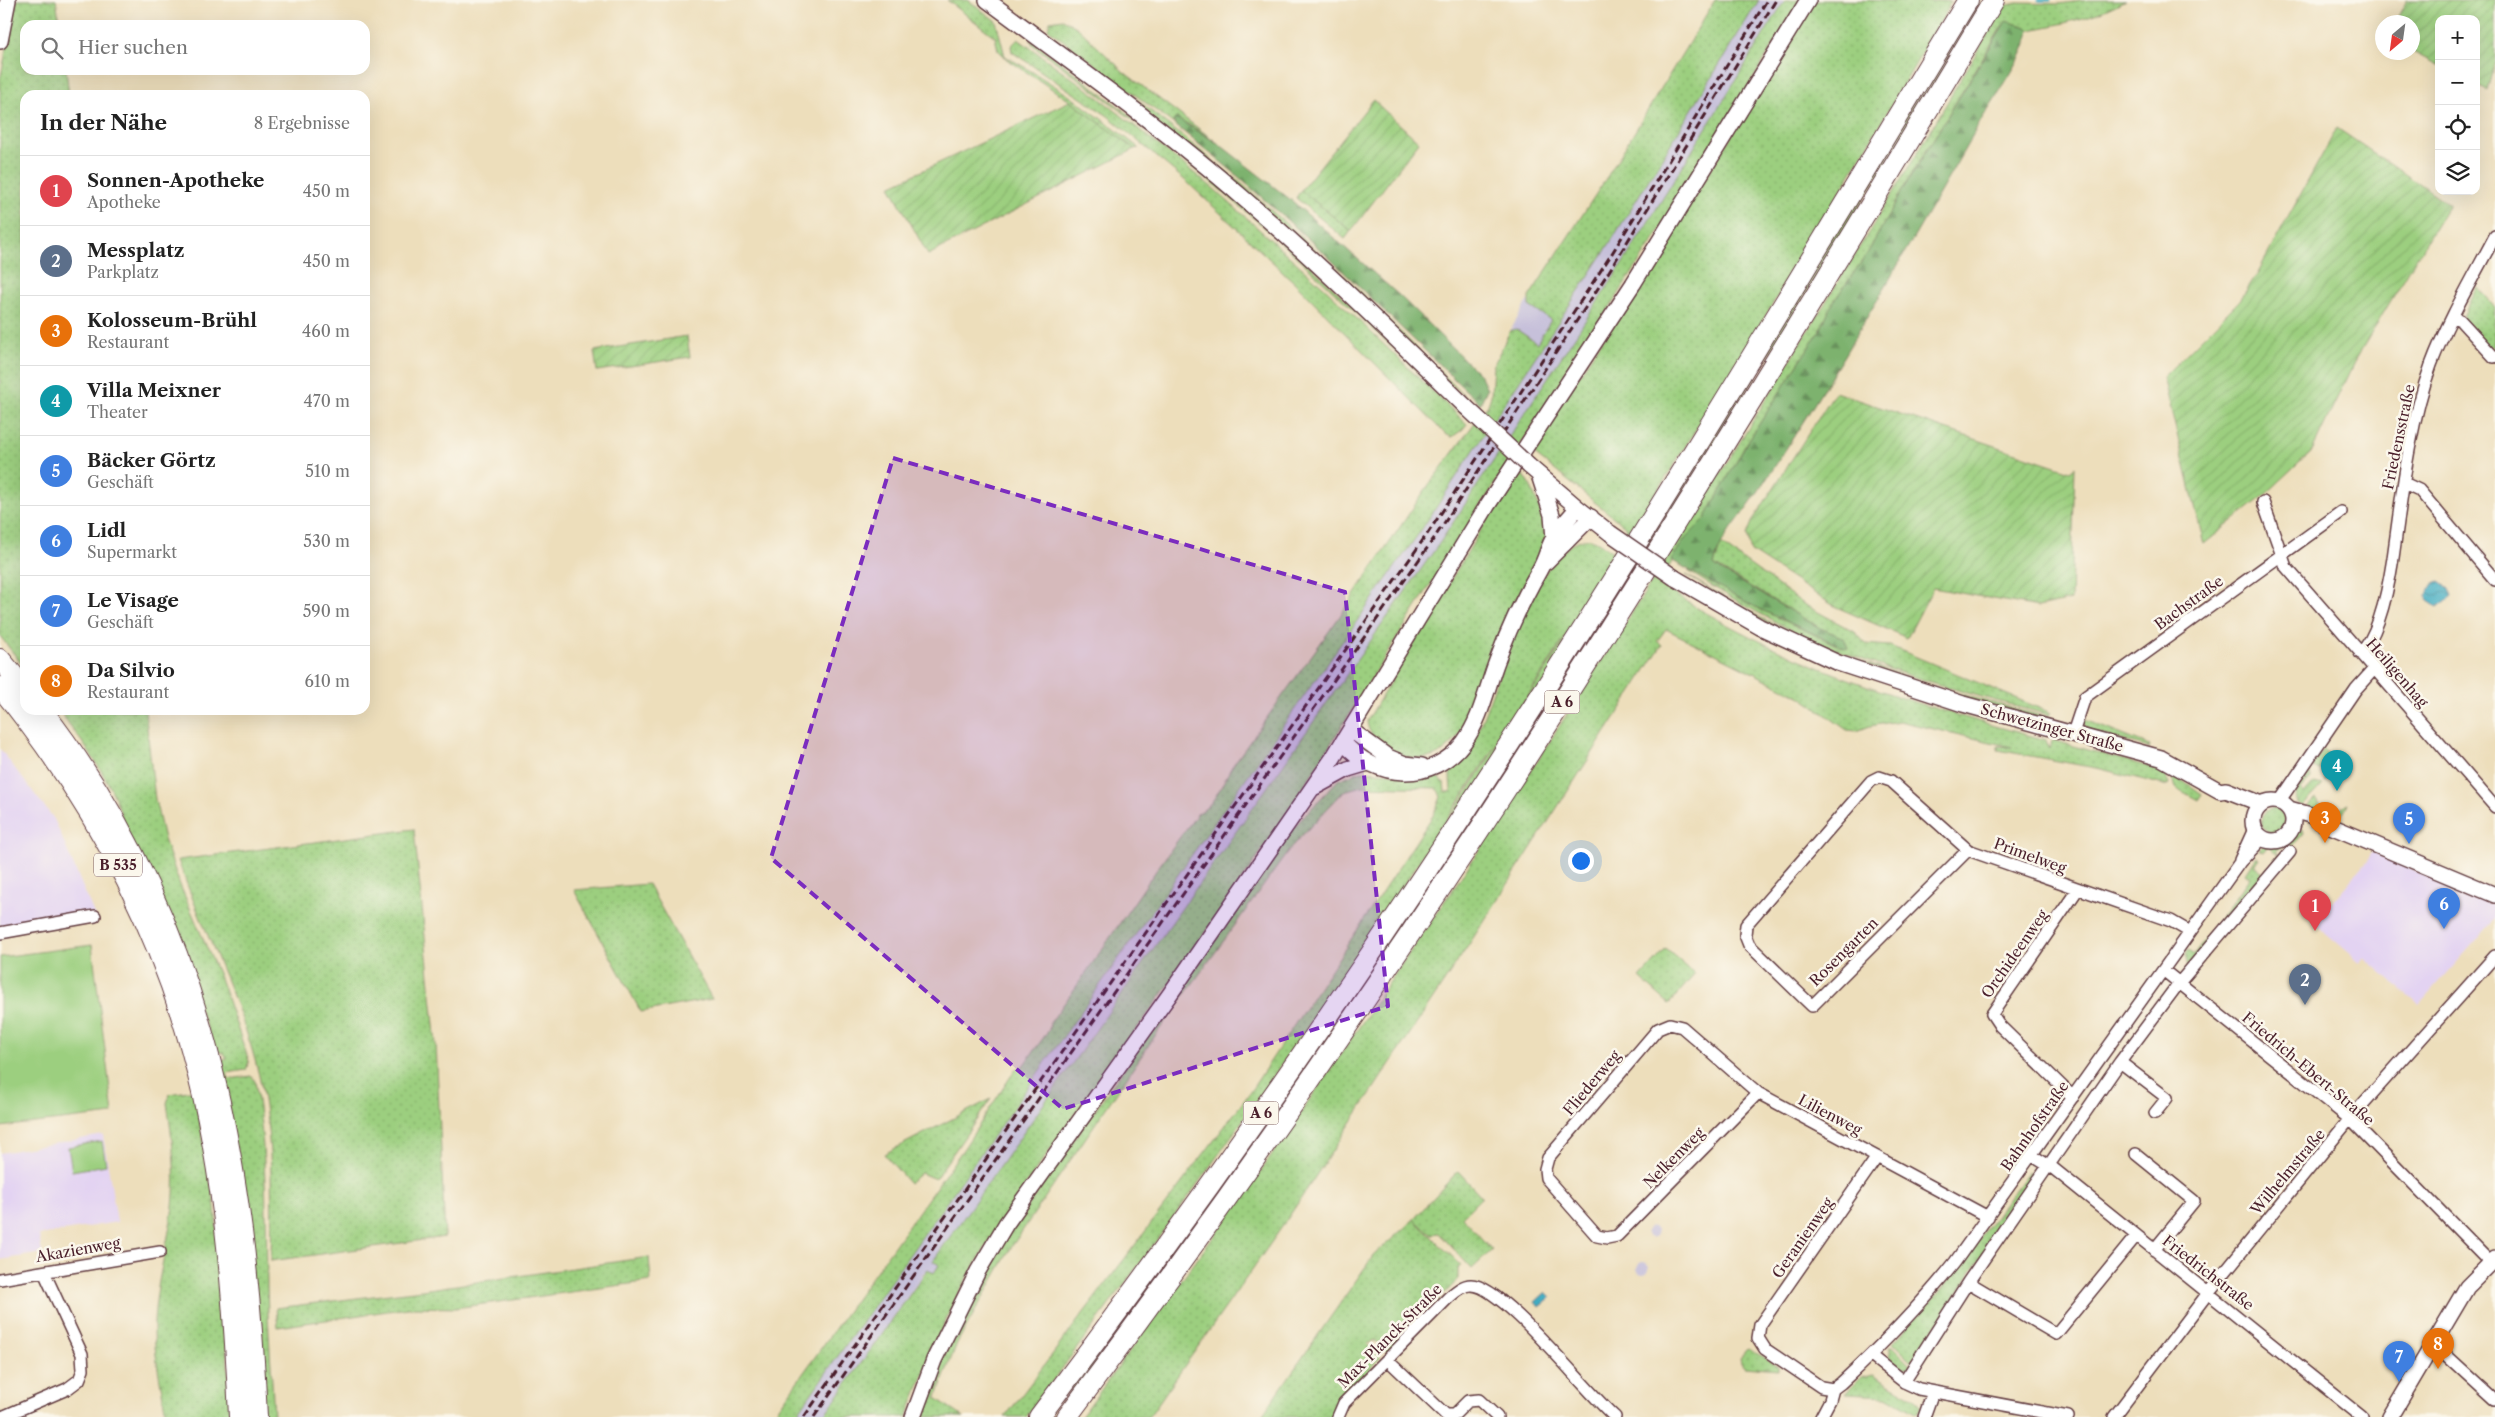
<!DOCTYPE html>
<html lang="de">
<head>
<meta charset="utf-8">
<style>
	:root { --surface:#fff; --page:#f2f2f2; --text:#222; --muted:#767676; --line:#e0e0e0; --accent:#1f6fb2 }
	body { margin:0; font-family:"Libre Caslon Text",serif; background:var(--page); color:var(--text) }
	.controls { position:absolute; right:15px; top:15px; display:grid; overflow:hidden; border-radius:10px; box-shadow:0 5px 20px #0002 }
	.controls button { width:45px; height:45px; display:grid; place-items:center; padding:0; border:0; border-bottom:1px solid var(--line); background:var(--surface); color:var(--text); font:25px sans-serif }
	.compass { position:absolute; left:2375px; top:15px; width:45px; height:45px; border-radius:50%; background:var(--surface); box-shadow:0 5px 20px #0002; rotate:209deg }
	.you { position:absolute; left:1580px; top:860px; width:18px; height:18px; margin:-12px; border:4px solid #fff; border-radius:50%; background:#1a73e8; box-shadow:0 0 0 8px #1a73e833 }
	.badge { display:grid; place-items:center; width:32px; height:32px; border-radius:50%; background:var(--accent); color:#fff; font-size:16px; font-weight:700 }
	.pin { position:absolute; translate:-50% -41px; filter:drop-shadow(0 1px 2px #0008) }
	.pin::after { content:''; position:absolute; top:26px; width:18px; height:15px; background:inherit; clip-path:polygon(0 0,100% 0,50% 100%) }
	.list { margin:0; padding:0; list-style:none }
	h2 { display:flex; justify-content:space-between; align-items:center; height:65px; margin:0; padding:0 20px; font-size:21px }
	h2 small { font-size:16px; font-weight:400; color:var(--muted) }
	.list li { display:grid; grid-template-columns:32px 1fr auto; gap:15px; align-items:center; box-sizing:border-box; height:70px; padding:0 20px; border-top:1px solid var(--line) }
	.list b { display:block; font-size:19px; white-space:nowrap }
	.list p { margin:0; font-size:16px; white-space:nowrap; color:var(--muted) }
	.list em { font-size:16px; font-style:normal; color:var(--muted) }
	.icon { flex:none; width:28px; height:28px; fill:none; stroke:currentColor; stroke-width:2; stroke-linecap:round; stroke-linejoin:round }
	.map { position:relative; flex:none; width:2495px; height:1417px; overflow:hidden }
	.search { position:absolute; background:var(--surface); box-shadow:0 5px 20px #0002; left:20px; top:20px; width:350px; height:55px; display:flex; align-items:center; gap:12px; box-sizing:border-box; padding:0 18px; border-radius:15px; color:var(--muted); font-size:19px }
	.panel { position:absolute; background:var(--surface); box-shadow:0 5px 20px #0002; left:20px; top:90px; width:350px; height:625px; border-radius:15px }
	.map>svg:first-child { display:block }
	.built { fill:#e3d3f2 }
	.industrial { fill:#c6c0da }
	.grass { fill:url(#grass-dots); stroke:#737755 }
	.forest { fill:url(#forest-firs); stroke:#64684c }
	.garden { fill:url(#garden-furrows); stroke:#737755 }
	.pitch { fill:#9ccf7f; stroke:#737755 }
	.water { fill:url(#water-waves); stroke:#466676 }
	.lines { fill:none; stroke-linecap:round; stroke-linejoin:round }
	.stream { stroke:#41acc1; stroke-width:3 }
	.street-casing { stroke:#623c41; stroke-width:14 }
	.secondary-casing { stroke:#623c41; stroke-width:18 }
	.highway-casing { stroke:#623c41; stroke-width:22 }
	.street { stroke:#fff; stroke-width:11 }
	.secondary { stroke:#fff; stroke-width:15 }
	.highway { stroke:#fff; stroke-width:20 }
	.rail { stroke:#4a1f2b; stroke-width:3; stroke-dasharray:8 4; stroke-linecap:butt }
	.secondary-bridge-casing { stroke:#623c41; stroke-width:18; stroke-linecap:butt }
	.secondary-bridge { stroke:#fff; stroke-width:15 }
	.marked { fill:#7b2cbf; fill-opacity:0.2; stroke:#7b2cbf; stroke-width:4; stroke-dasharray:10 6; stroke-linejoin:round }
	.labels { text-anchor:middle; stroke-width:5; stroke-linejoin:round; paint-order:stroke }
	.shield { fill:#fbf7ec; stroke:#7f6065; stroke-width:1 }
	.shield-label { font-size:14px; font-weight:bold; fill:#4a1f2b }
	.street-label { font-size:15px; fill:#4a1f2b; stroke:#fbf7ec }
</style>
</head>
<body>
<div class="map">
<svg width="2495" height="1417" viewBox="0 0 2495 1417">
	<defs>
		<pattern id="grass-dots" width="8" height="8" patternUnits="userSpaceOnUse" patternTransform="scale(1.25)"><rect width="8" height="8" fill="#9ccf7f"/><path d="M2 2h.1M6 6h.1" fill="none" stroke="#88b16e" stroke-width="1.8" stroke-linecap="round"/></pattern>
		<pattern id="forest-firs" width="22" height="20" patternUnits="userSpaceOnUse" patternTransform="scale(1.25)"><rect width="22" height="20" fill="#7db26e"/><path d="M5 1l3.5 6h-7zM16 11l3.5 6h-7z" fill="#68905b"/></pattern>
		<pattern id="garden-furrows" width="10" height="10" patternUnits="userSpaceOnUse" patternTransform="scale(1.25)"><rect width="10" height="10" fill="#9ccf7f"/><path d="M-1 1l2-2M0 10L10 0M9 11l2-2" fill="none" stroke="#88b16e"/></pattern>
		<pattern id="water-waves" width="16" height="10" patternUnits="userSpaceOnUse" patternTransform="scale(1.25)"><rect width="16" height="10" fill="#41acc1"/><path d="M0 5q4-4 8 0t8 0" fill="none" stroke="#388b9d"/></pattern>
	</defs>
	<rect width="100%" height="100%" fill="#fbf7ec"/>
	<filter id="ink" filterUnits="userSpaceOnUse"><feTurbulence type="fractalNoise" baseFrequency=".02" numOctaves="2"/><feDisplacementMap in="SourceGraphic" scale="10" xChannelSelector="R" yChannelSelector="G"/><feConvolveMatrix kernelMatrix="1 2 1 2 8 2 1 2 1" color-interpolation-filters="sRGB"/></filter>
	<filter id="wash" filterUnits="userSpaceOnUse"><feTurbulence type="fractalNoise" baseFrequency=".0096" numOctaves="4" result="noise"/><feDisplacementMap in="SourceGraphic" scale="20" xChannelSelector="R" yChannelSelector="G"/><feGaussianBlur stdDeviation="1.12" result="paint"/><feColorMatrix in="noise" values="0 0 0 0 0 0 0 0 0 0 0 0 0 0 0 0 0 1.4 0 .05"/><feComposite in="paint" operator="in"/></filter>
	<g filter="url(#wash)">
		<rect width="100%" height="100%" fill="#eddebb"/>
		<path class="built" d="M0 749 54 819 95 916 0 929Z
			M2372 852 2495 905V919L2419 1005 2364 957 2360 962 2314 923 2368 860Z
			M103 1135 117 1222 39 1235 42 1253 0 1260V1153Z"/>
		<path class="industrial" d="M1759 0H1785L1680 173 1572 343 1441 541 933 1261 939 1265 934 1273 927 1269 823 1417H795L1422 529 1605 251Z
			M1528 300 1529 306 1551 320 1537 343 1516 329 1510 331Z
			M1646.5 1232a5.5 5.5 0 1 1 11 0a5.5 5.5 0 1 1-11 0Z
			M1637 1268a6 6 0 1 1 12 0a6 6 0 1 1-12 0Z"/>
		<path class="grass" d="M17 0H56L60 25H25V70H66L69 95H25V668L0 636V80Z
			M947 0H968L996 21 1005 56C1053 82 1096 114 1139 148L1135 149 1070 101 1007 59 998 50 995 37Z
			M1715 0H1759L1605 251 1422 529 795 1417H772L964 1148 1015 1070 1023 1066 1049 1030 1050 1023C1101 954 1146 881 1198 813 1216 805 1223 780 1233 765L1340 616 1425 490 1488 405 1491 396 1493 366 1510 331 1516 329 1537 343 1551 320 1529 306V297L1607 177Z
			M1785 0H1801L1668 218 1461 536 1281 823 1180 970 1088 1095 1005 1215 958 1294 941 1330 907 1417H823L928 1269 934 1273 939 1265 933 1261 1441 541 1623 263Z
			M1815 0 1950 1 1948 5 1949 7C1739 368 1517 724 1280 1067 1198 1186 1112 1301 1026 1417H1005L1246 1098 1434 814 1441 797 1437 788 1362 786 1344 791 1293 845 1159 1030 1012 1246 957 1343 936 1398 963 1417H919L930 1384 993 1255 1295 826 1338 780 1361 771 1436 776 1444 782 1445 792H1451C1451 786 1449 776 1451 769 1456 758 1469 751 1474 739 1497 692 1529 560 1580 540 1594 535 1602 546 1613 552L1627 528 1532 452 1540 441 1538 437 1656 259Z
			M2088 0H2125C2096 17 2063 24 2030 30L2027 27 2006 22 2002 26 1903 189 1867 254 1834 301 1820 330 1745 446 1705 519 1685 539 1659 584C1779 663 1902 701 2039 738L2046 740 2049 749 2052 740 2161 770 2169 784 2168 786 2101 769 1998 750V746L2012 747 1899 721 1870 726 1857 731 1847 730 1801 697 1666 629 1657 641 1662 645 1466 949 1282 1227 1150 1415 1148 1417H1081L1251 1186 1493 830 1711 489 1916 155 2004 6 2017 3 2059 4Z
			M1976 3 1983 4 1620 598 1344 1019 1075 1395 1069 1391 1154 1277Z
			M1063 19 1078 28 1125 73 1219 144 1188 124 1173 121 1175 125 1048 29 1050 21Z
			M1052 36 1131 95 1243 185 1342 274 1470 401 1055 42Z
			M1018 39 1093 93 1213 188 1328 291 1467 424 1462 430 1452 437 1445 434 1295 283 1187 182 1108 116 1012 52 1011 46Z
			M1030 39 1202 170 1309 264 1462 412 1461 414C1394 349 1327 283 1257 221 1185 158 1109 101 1033 45Z
			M1301 190 1351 231 1345 239 1296 198Z
			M2478 287 2495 307 2494 347 2486 346 2462 318Z
			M1519 472 1528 480 1542 514 1546 516 1547 537 1541 554 1508 614 1462 731C1453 744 1441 757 1425 758 1403 761 1368 744 1367 721L1507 486H1510Z
			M1721 544 1805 605 1855 632 1866 644 1890 646 2051 713 2049 715C1973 695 1898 675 1825 645 1777 625 1732 599 1688 571H1692L1772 615 1837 645 1844 638 1820 628 1714 565Z
			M1686 575 1761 618 1856 660 1944 690 2050 718 2055 722 1965 699 1834 654 1757 618Z
			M59 710H145L155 799 164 839 180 885 220 978 249 1061 246 1070 227 1073 229 1079 251 1076 255 1081C267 1150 266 1218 267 1287 268 1330 272 1374 274 1417H263L219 1062 227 1059 223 1052 217 1053 122 818C111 778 83 744 59 710Z
			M2085 720 2150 746 2149 748 2089 731 2084 724Z
			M2170 771 2202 794 2198 800 2176 788Z
			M2261 821a12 12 0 1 1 24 0a12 12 0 1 1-24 0Z
			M414 829 436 1044 445 1237 271 1261C272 1204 273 1145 262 1089 246 1010 205 937 178 860Z
			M2303 829 2304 833 2290 849 2284 844 2277 852 2283 857 2277 864 2274 861 2279 855 2269 846 2264 852 2259 850 2264 845C2287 848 2286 837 2303 829Z
			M2256 856 2259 858 2254 865 2264 873 2269 867 2270 869 2188 967 2185 954 2188 951 2194 955 2250 877 2245 873Z
			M648 884 712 999 641 1012 574 890Z
			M1666 949 1695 974 1669 1004 1640 978Z
			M194 1090 215 1206 232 1417H166C162 1386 153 1353 154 1322 156 1282 168 1245 173 1206 177 1171 172 1137 167 1103L170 1094Z
			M991 1099 935 1179 921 1173 909 1183 884 1154Z
			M1458 1171 1482 1197 1462 1217 1492 1250 1472 1269 1439 1233 1432 1234 1414 1220 1461 1265 1458 1269V1280L1387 1352 1376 1341 1367 1344 1381 1358 1337 1402 1333 1417H1261L1373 1256 1414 1219Z
			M2028 1172 2034 1176 1912 1362 1893 1343 1943 1288Z
			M649 1257 651 1281 455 1308 415 1307 278 1327 276 1308 422 1290Z
			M1891 1345 1911 1365 1909 1368 1902 1369 1889 1357Z
			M1749 1348 1778 1366V1370L1744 1367 1741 1363 1740 1358Z
			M1873 1374 1916 1399 1922 1407 1918 1414 1886 1396 1845 1394 1862 1377Z"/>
		<path class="forest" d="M2006 21 2027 27 2030 30C2027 54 1995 97 1982 119 1916 235 1849 351 1777 463 1766 480 1755 497 1743 513 1731 530 1718 544 1714 565L1722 571 1820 628 1844 638 1848 648H1845L1757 608 1671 560 1685 539 1705 519 1745 446 1820 330 1834 301 1867 254 1903 189Z
			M1176 118 1219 144 1291 200 1401 297 1481 376 1487 389 1480 404 1324 253 1232 171 1175 125 1173 121Z"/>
		<path class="garden" d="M2407 0H2495V61L2487 91 2476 85V19H2439V66L2413 52 2412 22H2395Z
			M1373 100 1419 142 1351 231 1301 190Z
			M1070 101 1135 149 928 255 890 186Z
			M2337 128 2449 204 2354 362 2312 451 2265 495 2204 544 2163 377 2240 300 2257 274Z
			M687 336 690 357 597 371 594 351Z
			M1835 392 2070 471 2075 467 2071 600 2038 607 1933 588 1907 638 1834 606 1751 552 1747 535 1753 520Z
			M2324 750 2332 758 2321 769 2315 768 2313 765Z
			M2335 761 2341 767 2326 782 2325 772Z
			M2310 771 2311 779 2300 790 2304 794 2314 783 2323 785 2303 806 2298 803C2292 790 2302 780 2310 771Z
			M2316 799 2320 804V808C2336 820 2337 809 2348 804L2340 820 2307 808Z"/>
		<path class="pitch" d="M92 945 113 1114 0 1127V957Z
			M102 1141 106 1165 72 1171 68 1147Z"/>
		<path class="water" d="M2439 581 2449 588 2452 596 2438 607 2429 601 2426 596 2435 582Z
			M1546 1292 1551 1297 1539 1307 1535 1302Z"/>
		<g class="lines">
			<path class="stream" d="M2040 0H2050"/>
		</g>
	</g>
	<g filter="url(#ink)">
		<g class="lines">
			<defs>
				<path id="street" d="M2453 317 2460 320 2494 357
					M2404 483 2419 490 2495 580
					M2263 502 2286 567 2495 807
					M2360 653C2380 635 2389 584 2393 558 2402 494 2409 426 2431 365 2448 320 2473 278 2495 236
					M2073 733 2085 697 2341 512
					M2279 802 2356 689 2374 669
					M1968 850 1812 1006 1749 945 1745 935 1746 925 1871 781 1879 777 1891 781 1968 850 2171 921 2190 932
					M2240 860 2254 829
					M0 933 95 916
					M2163 970 2351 1120 2491 1263
					M2120 1062 2167 1098 2155 1113
					M1758 1093 1617 1236 1607 1238 1597 1236 1546 1178 1545 1169 1548 1158 1658 1029 1670 1024 1682 1027 1758 1093 1988 1217
					M2073 1097 2000 1026 1992 1014 2078 889
					M2136 1154 2194 1201 2154 1250
					M2033 1156 2054 1169 2362 1417
					M0 1279 160 1252
					M1968 1282 2056 1334 2136 1236
					M2434 1344 2495 1400
					M1871 1356 1904 1382 1919 1389 2068 1417
					M1388 1360 1446 1415H1454L1468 1401 1479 1400 1497 1417
					M1904 1382 1968 1282 2120 1062 2179 983 2290 852
					M1833 1389 1841 1383C1882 1345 1920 1306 1955 1262L2240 862 2263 838
					M1833 1389 1821 1387 1765 1349 1758 1338 1760 1325 1877 1157
					M2 1417 67 1389 79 1380 83 1370 82 1354 44 1272
					M1338 1417 1344 1403 1448 1298C1454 1293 1462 1285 1471 1285 1503 1285 1587 1393 1615 1417
					M1821 1417 1830 1400 1833 1389
					M1924 1417 1933 1392
					M2114 1417 2208 1293 2353 1115 2495 956"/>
				<path id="secondary" d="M987 0C1073 64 1161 126 1242 197 1320 264 1393 336 1466 407
					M0 41 8 0
					M1529 466 1578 508 1610 533
					M1539 475 1552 515 1554 538
					M1546 562 1591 517
					M1675 578 1760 627 1838 663 1963 704 2161 758 2220 791 2226 790 2262 804
					M1351 730 1388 757 1405 764 1422 766
					M1343 742C1376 780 1432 784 1464 742 1481 719 1487 687 1497 661 1509 628 1523 599 1540 569 1546 559 1548 547 1554 537 1561 527 1569 517 1578 508
					M1315 787 1348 769 1368 763
					M2253 821a20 20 0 1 1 40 0a20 20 0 1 1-40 0Z
					M2289 809 2310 815 2321 822 2495 895
					M913 1417 934 1360 978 1271 1006 1224 1170 994 1333 758 1487 506 1633 284 1808 0
					M2390 1417 2467 1287 2495 1259"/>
				<path id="highway" d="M0 659 25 689
					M0 687C83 788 147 903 185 1028 223 1153 233 1286 239 1417
					M42 710C204 918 246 1160 257 1417
					M1039 1417C1210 1191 1373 957 1526 718 1678 482 1822 240 1968 0
					M1067 1417C1210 1226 1347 1031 1478 832 1657 559 1826 280 1994 0"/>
			</defs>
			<use href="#street" class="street-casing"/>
			<use href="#secondary" class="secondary-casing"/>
			<use href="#highway" class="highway-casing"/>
			<use href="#street" class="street"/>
			<use href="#secondary" class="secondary"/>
			<use href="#highway" class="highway"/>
			<path class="rail" d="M804 1417 1428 533 1611 255 1767 0
				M814 1417 1435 537 1608 273 1776 0"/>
			<defs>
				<path id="secondary-bridge" d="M1466 407 1529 466
					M1610 533 1675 578"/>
			</defs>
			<use href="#secondary-bridge" class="secondary-bridge-casing"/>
			<use href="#secondary-bridge" class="secondary-bridge"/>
		</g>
	</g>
	<path class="marked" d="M893 458 1345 592 1388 1006 1063 1109 771 858Z"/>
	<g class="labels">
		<g class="shield">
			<rect x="1544.5" y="690.5" width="35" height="23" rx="4"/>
			<rect x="94" y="853.5" width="48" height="23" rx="4"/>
			<rect x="1243.5" y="1101.5" width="35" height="23" rx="4"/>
		</g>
		<g class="shield-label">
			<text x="1562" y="707">A 6</text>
			<text x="118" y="870">B 535</text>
			<text x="1261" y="1118">A 6</text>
		</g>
		<g class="street-label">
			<text transform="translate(2399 437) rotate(-78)" y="5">Friedensstraße</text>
			<text transform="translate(2189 603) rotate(-36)" y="5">Bachstraße</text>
			<text transform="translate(2397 673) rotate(49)" y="5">Heiligenhag</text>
			<text transform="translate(2052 728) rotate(15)" y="5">Schwetzinger Straße</text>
			<text transform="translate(2030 856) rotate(20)" y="5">Primelweg</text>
			<text transform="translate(1844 952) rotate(-45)" y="5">Rosengarten</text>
			<text transform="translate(2015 954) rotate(-55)" y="5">Orchideenweg</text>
			<text transform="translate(2308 1069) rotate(40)" y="5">Friedrich-Ebert-Straße</text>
			<text transform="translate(1592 1083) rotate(-50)" y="5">Fliederweg</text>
			<text transform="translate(1830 1115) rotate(28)" y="5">Lilienweg</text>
			<text transform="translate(2035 1126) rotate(-55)" y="5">Bahnhofstraße</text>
			<text transform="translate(1674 1158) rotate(-45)" y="5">Nelkenweg</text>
			<text transform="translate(2288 1172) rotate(-50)" y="5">Wilhelmstraße</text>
			<text transform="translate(1803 1238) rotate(-55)" y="5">Geranienweg</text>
			<text transform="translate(78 1250) rotate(-10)" y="5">Akazienweg</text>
			<text transform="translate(2208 1273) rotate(38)" y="5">Friedrichstraße</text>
			<text transform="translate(1390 1336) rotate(-45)" y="5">Max-Planck-Straße</text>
		</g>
	</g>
</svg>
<div class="controls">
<button>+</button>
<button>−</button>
<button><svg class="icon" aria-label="locate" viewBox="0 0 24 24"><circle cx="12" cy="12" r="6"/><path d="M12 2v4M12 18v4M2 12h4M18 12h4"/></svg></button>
<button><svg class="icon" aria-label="layers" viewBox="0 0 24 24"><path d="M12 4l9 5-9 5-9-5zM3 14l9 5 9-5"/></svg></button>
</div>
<svg class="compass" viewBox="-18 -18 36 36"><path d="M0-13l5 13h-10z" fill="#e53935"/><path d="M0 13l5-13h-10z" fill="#767676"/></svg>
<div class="you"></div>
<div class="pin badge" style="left:2315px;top:931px;background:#e0444e">1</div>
<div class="pin badge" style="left:2305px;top:1005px;background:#5c6f8a">2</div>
<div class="pin badge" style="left:2325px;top:843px;background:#e8710a">3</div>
<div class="pin badge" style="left:2337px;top:791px;background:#0f9aa8">4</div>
<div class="pin badge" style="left:2409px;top:844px;background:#3f7fe0">5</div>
<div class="pin badge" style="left:2444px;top:929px;background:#3f7fe0">6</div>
<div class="pin badge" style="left:2399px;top:1382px;background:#3f7fe0">7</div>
<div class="pin badge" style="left:2438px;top:1369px;background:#e8710a">8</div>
<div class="search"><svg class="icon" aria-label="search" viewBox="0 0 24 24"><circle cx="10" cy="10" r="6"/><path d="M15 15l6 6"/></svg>Hier suchen</div>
<section class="panel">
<h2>In der Nähe<small>8 Ergebnisse</small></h2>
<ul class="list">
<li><span class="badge" style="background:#e0444e">1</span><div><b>Sonnen-Apotheke</b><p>Apotheke</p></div><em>450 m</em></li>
<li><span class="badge" style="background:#5c6f8a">2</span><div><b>Messplatz</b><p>Parkplatz</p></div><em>450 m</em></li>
<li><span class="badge" style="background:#e8710a">3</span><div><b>Kolosseum-Brühl</b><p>Restaurant</p></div><em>460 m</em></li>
<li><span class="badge" style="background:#0f9aa8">4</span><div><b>Villa Meixner</b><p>Theater</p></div><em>470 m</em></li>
<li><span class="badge" style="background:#3f7fe0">5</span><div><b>Bäcker Görtz</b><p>Geschäft</p></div><em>510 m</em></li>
<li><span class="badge" style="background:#3f7fe0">6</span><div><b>Lidl</b><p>Supermarkt</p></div><em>530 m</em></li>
<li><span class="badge" style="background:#3f7fe0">7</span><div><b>Le Visage</b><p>Geschäft</p></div><em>590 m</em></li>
<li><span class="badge" style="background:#e8710a">8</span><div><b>Da Silvio</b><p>Restaurant</p></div><em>610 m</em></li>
</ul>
</section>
</div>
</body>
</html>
